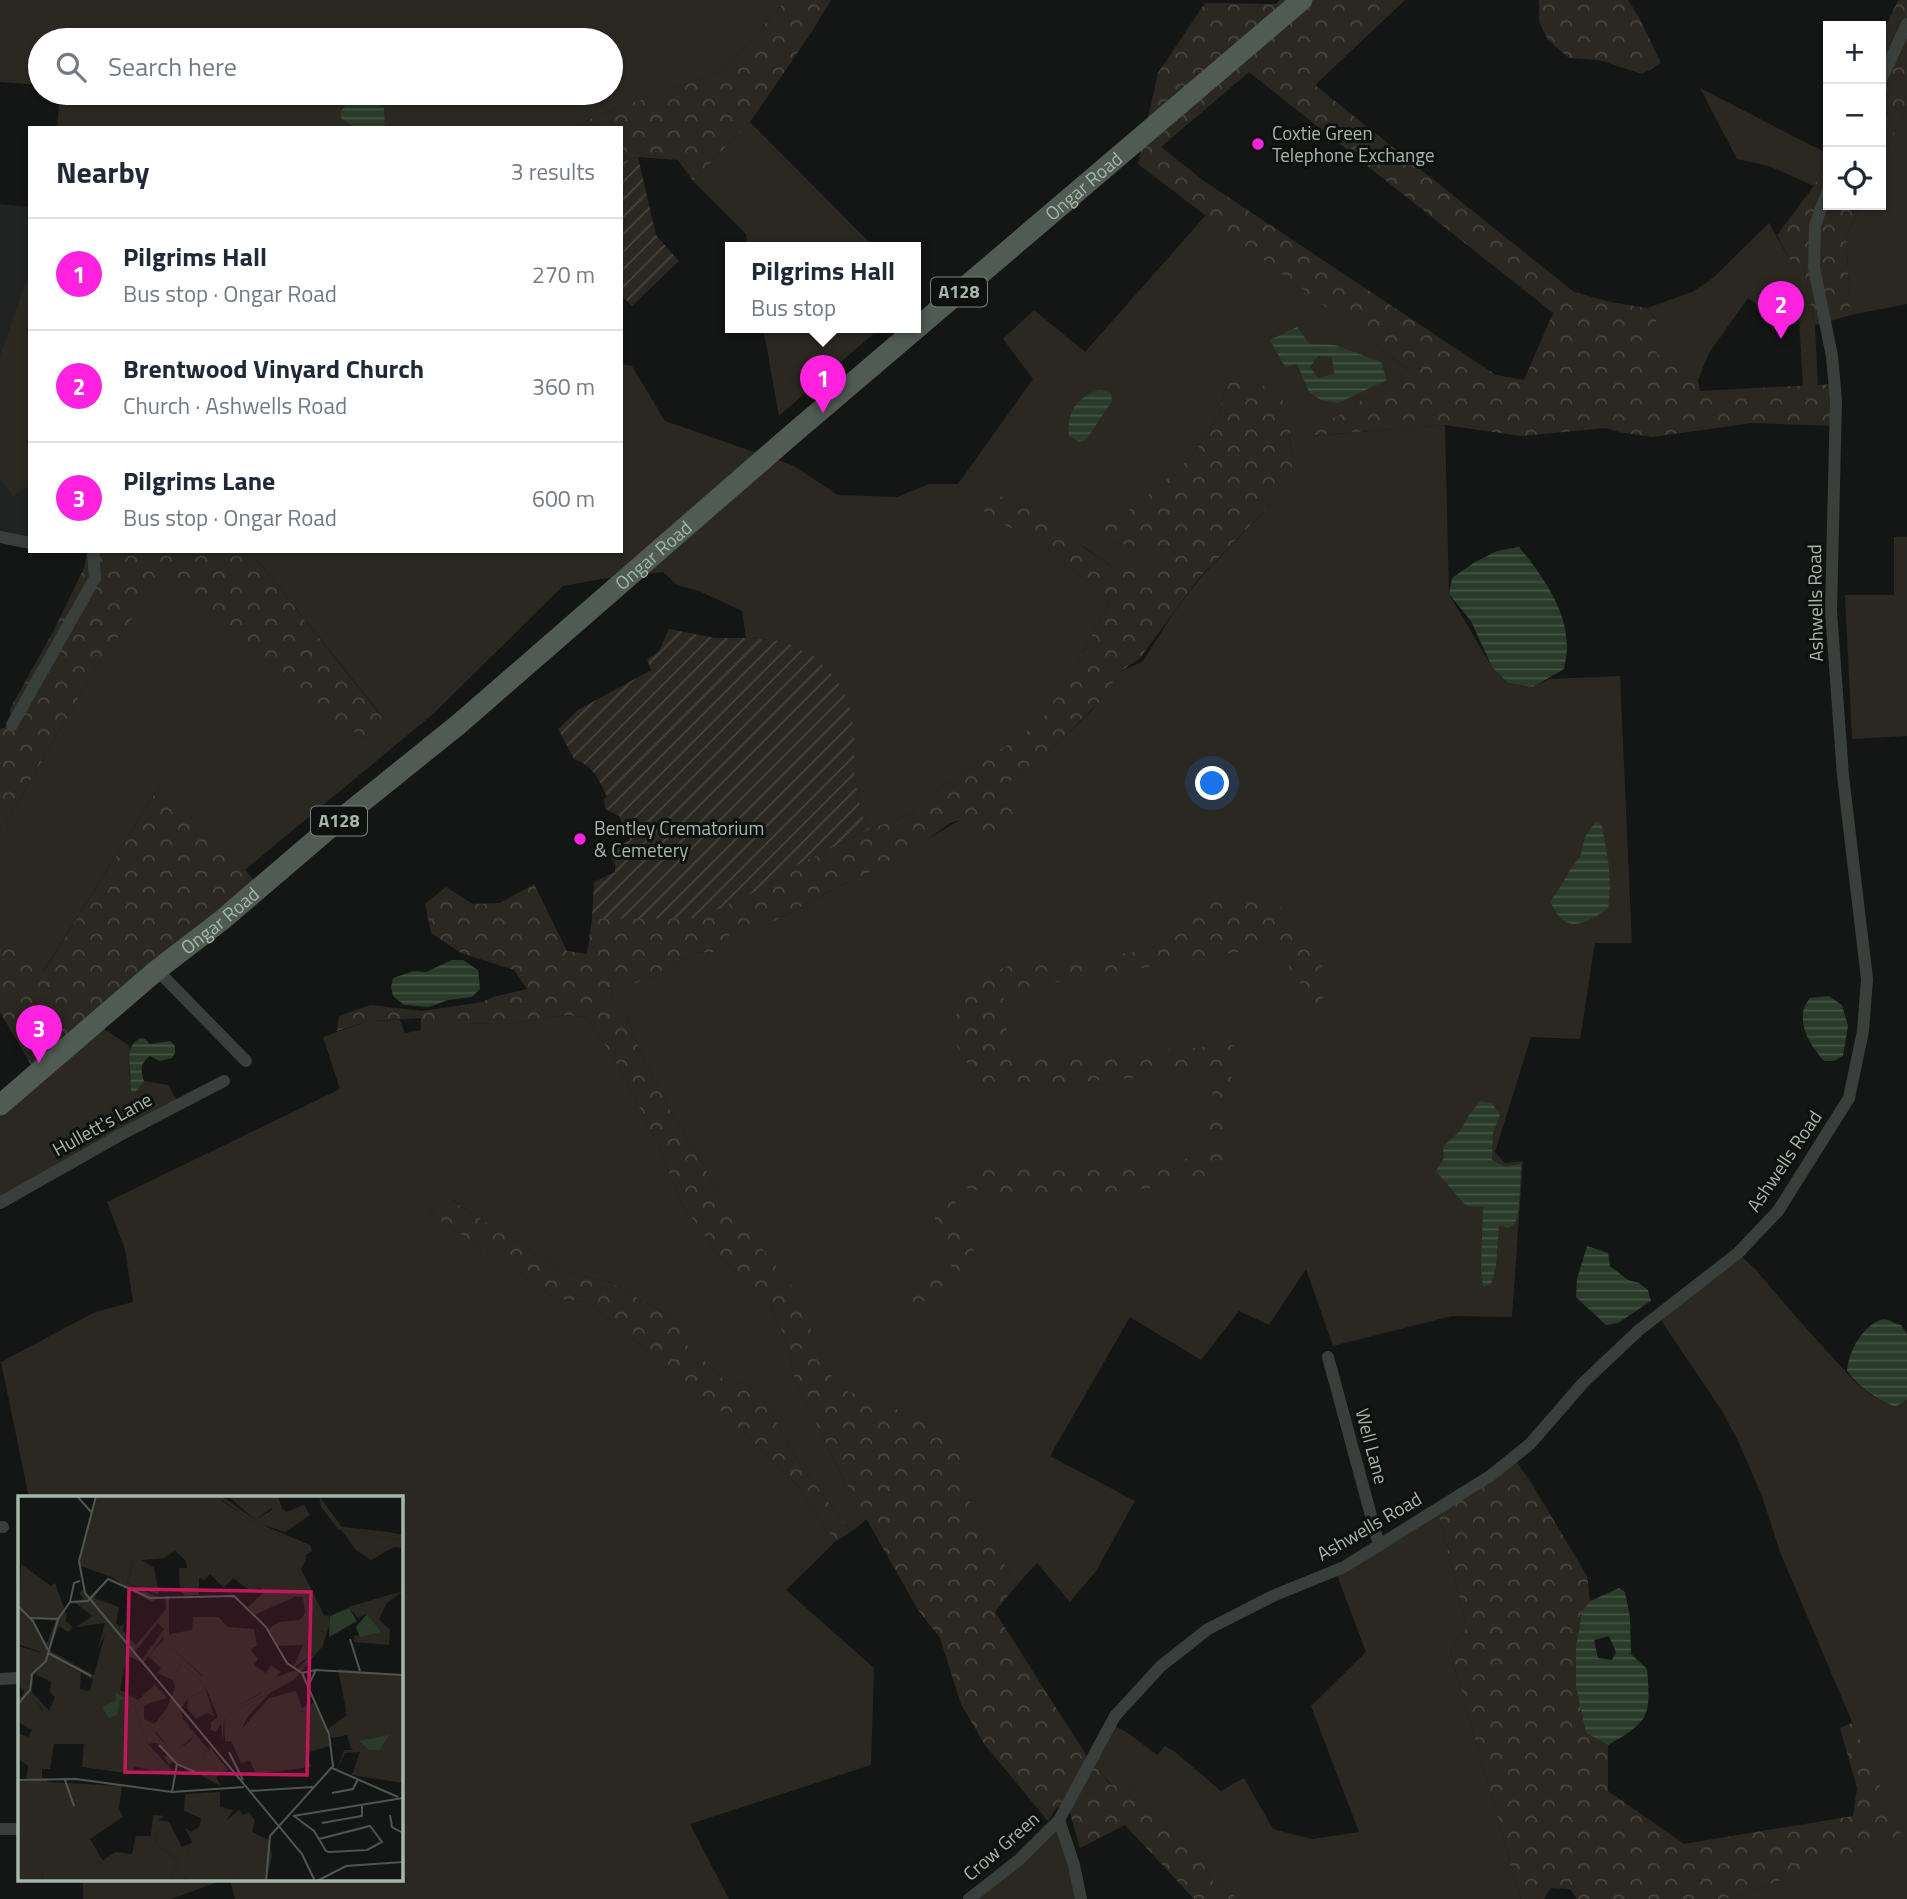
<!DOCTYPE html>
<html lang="en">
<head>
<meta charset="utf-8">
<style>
	:root { --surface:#fff; --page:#f6f6f7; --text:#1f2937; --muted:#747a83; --line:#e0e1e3; --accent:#ff23df }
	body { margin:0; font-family:"Titillium Web",sans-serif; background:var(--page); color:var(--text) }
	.controls { position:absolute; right:21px; top:21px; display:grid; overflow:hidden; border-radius:0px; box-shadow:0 2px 5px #0004 }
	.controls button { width:63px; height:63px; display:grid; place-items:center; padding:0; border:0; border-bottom:2px solid var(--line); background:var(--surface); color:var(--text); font:35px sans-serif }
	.you { position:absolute; left:1213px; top:784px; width:24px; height:24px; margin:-18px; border:5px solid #fff; border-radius:50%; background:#1a73e8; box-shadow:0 0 0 10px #1a73e833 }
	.badge { display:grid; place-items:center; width:46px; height:46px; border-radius:50%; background:var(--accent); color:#fff; font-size:23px; font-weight:700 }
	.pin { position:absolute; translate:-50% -58px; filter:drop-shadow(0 2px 4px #0008) }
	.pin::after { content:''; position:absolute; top:37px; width:24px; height:21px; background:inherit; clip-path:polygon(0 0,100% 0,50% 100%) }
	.popup { position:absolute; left:725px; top:242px; width:196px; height:91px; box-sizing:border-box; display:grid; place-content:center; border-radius:0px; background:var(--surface); filter:drop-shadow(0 2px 5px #0005); font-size:23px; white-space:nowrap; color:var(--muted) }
	.popup b { font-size:26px; color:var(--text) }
	.popup::after { content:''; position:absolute; left:50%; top:100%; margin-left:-14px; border:14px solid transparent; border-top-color:var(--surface) }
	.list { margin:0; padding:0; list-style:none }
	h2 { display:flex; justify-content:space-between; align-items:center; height:91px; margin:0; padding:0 28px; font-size:30px }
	h2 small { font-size:23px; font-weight:400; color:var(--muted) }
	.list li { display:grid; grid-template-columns:46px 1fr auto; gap:21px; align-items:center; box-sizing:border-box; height:112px; padding:0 28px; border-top:2px solid var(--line) }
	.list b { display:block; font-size:26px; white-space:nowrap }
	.list p { margin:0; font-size:23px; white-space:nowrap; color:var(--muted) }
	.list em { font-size:23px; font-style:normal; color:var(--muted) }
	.icon { flex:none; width:38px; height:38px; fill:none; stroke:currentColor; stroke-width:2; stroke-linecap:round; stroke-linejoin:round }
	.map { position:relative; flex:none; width:1907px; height:1899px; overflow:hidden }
	.search { position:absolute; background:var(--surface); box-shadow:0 2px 5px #0004; left:28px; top:28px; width:595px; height:77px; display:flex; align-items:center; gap:18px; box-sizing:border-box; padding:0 24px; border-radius:38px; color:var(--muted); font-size:26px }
	.panel { position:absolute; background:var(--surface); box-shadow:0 2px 5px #0004; left:28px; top:126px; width:595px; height:427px; border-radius:0px }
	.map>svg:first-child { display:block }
	.built { fill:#202321 }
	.green { fill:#2b2822 }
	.forest { fill:url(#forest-crowns); fill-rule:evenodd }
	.garden { fill:url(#garden-furrows) }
	.water { fill:url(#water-rules); fill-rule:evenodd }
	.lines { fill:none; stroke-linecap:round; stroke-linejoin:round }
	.minor { stroke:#39403c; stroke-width:12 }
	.primary { stroke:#505b53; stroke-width:21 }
	.poi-dot { fill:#ff23df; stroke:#0f1110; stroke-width:2.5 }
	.labels { text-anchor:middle; stroke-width:6; stroke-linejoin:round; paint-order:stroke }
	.shield { fill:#0f1110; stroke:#78857a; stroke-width:2 }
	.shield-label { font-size:18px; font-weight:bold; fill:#a5b7a8 }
	.poi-label { font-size:19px; fill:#a5b7a8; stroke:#0f1110; text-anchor:start }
	.street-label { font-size:19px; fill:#a5b7a8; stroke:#0f1110 }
	.inset-road { fill:none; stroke:#4e5650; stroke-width:2 }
	.view { fill:#c2185b; fill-opacity:0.15; stroke:#c2185b; stroke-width:3.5 }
	.inset-edge { fill:none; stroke:#a5b7a8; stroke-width:3.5 }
</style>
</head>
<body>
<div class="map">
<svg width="1907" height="1899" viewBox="0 0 1907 1899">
	<defs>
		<pattern id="forest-crowns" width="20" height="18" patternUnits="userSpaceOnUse" patternTransform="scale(1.75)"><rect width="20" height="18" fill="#2b2822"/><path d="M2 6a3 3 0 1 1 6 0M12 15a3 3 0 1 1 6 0" fill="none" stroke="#47453f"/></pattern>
		<pattern id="garden-furrows" width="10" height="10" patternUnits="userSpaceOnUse" patternTransform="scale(1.75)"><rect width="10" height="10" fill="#2b2822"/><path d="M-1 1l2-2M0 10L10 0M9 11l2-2" fill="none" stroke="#47453f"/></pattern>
		<pattern id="water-rules" width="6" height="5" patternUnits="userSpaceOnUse" patternTransform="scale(1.75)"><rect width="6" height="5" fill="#2a3b29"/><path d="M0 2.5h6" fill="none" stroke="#465545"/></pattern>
	</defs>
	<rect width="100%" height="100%" fill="#141615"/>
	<path class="built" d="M0 204 30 207V539L0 533Z"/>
	<path class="green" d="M0 0H786L724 71 614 109 569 128H57L60 93H611V40H40V85L0 82Z
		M1700 88 1828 154 1814 186 1769 166 1737 159Z
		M1907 106V304L1851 315 1846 236 1861 205H1881V162Z
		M750 122 874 247H748L746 234 693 181Z
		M1206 215 1411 372 1358 402 1309 436 1445 425 1449 594 1492 667 1508 683 1533 687 1549 679 1620 676 1632 943H1595L1580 1039 1531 1037 1495 1152 1505 1163 1523 1161 1512 1317 1452 1316 1333 1346 1306 1269 1269 1325 1239 1311 1201 1360 1130 1317 1050 1456 1135 1501 1096 1571 1070 1602 1037 1563 1016 1586 981 1520 951 1476 966 1445 877 1399 840 1393 823 1360 795 1292 721 1195 667 1105 640 1051 627 1017 611 998 622 987 651 978 693 953 713 952 729 935 763 927 928 839 963 818 1029 819 1042 798 1001 806 995 793 1057 744 1093 709 1120 672 1143 661 1172 615 1200 578 1271 504 1293 461 1289 435 1229 378 1217 418 1192 456 1160 487 1123 515 1102 538 1136 548 1168 546 1175 553 1152 571H1119L1084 547 1008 527 1032 534 1063 563 1111 599 1078 662 1045 717 1021 736 927 796 911 814 870 829 862 814 854 775V731L782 641 746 638 742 611 699 591 677 585 663 572 601 579 563 586 433 714 245 870 159 787 43 972 0 929V833L102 657 170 570 330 718 371 741 382 716 250 551H621V364L632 366 665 421 792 465 838 495 897 497 929 484H958L1033 379 1003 339 1034 310 1085 352Z
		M1769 223 1791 262 1803 266 1815 325 1818 387H1803L1799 319 1793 308 1762 309 1748 298 1709 353 1698 380 1689 378 1656 354V320L1647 308 1692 292 1713 278Z
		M30 270V485L13 496 0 478V356Z
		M763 327H881L779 416Z
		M1894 537H1907V736L1852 739 1845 595H1894Z
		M566 1015 587 1017 617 1064 657 1142 681 1203 721 1258 768 1299 788 1345 794 1378 842 1476 867 1519 851 1532 797 1460 768 1407 748 1386 723 1379 686 1344V1326L610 1282 566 1273 460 1206 453 1199 428 1212 557 1299 588 1302 715 1405 799 1487 835 1542 786 1590 874 1668 871 1765 690 1824 729 1899H235L230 1880H401V1498H29L1 1362 95 1312 133 1302 125 1249 107 1202 340 1089 323 1037 369 1021 400 1020 405 1033 463 1023 505 1024Z
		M95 1023 130 1046C128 1061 128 1079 135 1092L144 1081 168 1085 179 1104 0 1203V1105Z
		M1738 1253 1755 1269 1797 1318 1855 1382 1874 1397 1895 1407 1907 1400V1899H1725L1778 1881 1900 1835 1780 1552 1762 1496 1738 1441 1722 1411 1658 1316Z
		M1437 1509 1467 1627 1450 1651 1521 1899H1236V1897L1211 1879 1202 1860 1176 1841 1164 1823 1159 1812 1140 1793 1119 1782 1112 1785 1090 1761 1110 1724 1128 1733 1157 1755 1165 1746 1175 1752 1221 1791 1244 1778 1273 1829 1312 1839 1359 1832 1311 1706 1366 1652 1335 1570Z
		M1059 1820 1081 1899H969Z
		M83 1880H223L171 1899H83Z"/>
	<path class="forest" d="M786 0H831L811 33 750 122 693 181 678 160 638 157 621 162V128H569L614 109 724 71Z
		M1280 0H1405L1315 85 1574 292 1610 302 1647 308 1656 320 1657 354 1689 378 1698 380 1700 391 1835 384 1836 426 1752 423 1652 437 1619 432 1606 428 1521 436 1445 425 1307 436 1358 402 1410 371 1138 164 1158 73 1205 3 1276 4ZM1249 72 1553 313 1524 380 1496 375 1204 181 1161 147Z
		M1539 0H1628L1640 19 1661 63 1642 74 1599 60 1569 58 1548 40 1539 22Z
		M1898 0H1907V106L1881 162V37Z
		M1828 155V205H1861L1846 236 1851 315 1815 325 1803 266 1791 262 1777 235 1814 186Z
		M1245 372 1299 413 1289 435 1293 461 1290 477 1271 504 1199 578 1140 658 1120 672 1100 701 1057 744 995 793 1001 806 1043 797 1029 819 987 838 975 840 963 819 950 823 928 839 874 870 851 880 763 927 743 935H729L713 952 693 953 651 978 623 987 611 998 627 1017 640 1051 667 1105 721 1195 796 1292 820 1352 838 1389 877 1399 967 1445 952 1476 978 1514 1016 1586 995 1612 1090 1761 1111 1785 1119 1782 1140 1793 1159 1812 1164 1823 1176 1841 1202 1860 1211 1879 1236 1897V1899H1194L1125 1825 1080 1848 1070 1813 1057 1807 1048 1821 985 1745 961 1704 940 1638 918 1610 842 1476 794 1378 788 1345 768 1299 721 1258 681 1203 657 1142 617 1064 587 1017 566 1015 505 1024 463 1023 421 1031V1018L369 1021 337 1031 339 1016 370 1005 422 1011 456 1006 482 1002 493 997 527 989 514 970 461 953 431 933 425 904 446 887 473 904 500 903 534 884 567 951 587 954 592 919 664 917 767 886 789 869 870 829 911 814 927 796 1021 736 1044 717 1078 662 1111 599 1063 563 1032 534 1008 527 984 511 985 493 1008 498 1042 510 1083 547 1119 571H1152L1175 553 1168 546 1136 548 1102 538 1091 525 1123 515 1159 487 1192 456 1217 418 1229 378Z
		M87 551H250L382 717 371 741 330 718 170 571 102 657 0 833V729L12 725 10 709 54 630 84 568Z
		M159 787 245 870 260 887 31 1065 0 1012V929L44 971Z
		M1221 895 1287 909 1331 981 1314 1018 1306 991 1274 946 1003 991 1010 1061 1234 1045 1222 1182 1019 1199 962 1187 964 1174 1002 1161 1030 1160 1061 1171 1206 1157 1215 1071 984 1090 950 1034 966 983 1008 966 1152 950Z
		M935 1197 953 1198C968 1227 975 1244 977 1277L909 1308 895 1293 923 1279 955 1273 935 1234Z
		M452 1199 460 1206 566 1273 610 1282 686 1326V1344L723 1379 748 1386 768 1407 797 1460 851 1532 835 1542 799 1487 715 1405 588 1302 557 1299 428 1212Z
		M1513 1457 1532 1484 1587 1576 1590 1601C1566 1633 1582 1695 1586 1733L1608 1745V1791L1684 1844 1853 1816 1857 1788 1840 1728 1852 1723 1861 1741 1901 1835 1778 1881 1725 1899H1577L1570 1889 1551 1888 1543 1899H1521L1450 1651 1467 1627 1437 1509Z"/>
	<path class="garden" d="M638 157 656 235 679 261 632 306 621 295V162Z
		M669 629 715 638H746L782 641 815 657 837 680 849 704 854 731V775L862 814 870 829 789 869 767 886 699 918 592 919 594 882 615 872V865L608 852 630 840 619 816 605 809 604 799 607 797C600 781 592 764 574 759L558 729 578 710 651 670 647 660 659 651Z"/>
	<path class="water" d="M363 103 377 104 384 107 385 128H355L341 118V111L346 105Z
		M1297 327 1310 344 1335 345 1381 362 1387 380 1338 403 1321 400 1309 392 1297 364 1285 367 1270 340ZM1318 356 1332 357 1334 374 1318 378 1310 367Z
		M1098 390 1107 391 1111 394 1112 401 1086 440 1079 442 1069 436C1067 411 1076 399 1098 390Z
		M1519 547C1542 575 1567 609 1567 647 1567 654 1565 662 1564 669L1533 687 1508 683 1492 667 1471 621 1449 594 1452 578 1475 562 1497 551Z
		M1596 821 1602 826C1603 834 1605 840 1606 849 1610 868 1611 889 1608 908 1598 916 1577 930 1564 921 1558 918 1554 908 1550 902L1559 889 1571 868 1580 857 1585 837Z
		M452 960H463L478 970 480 989 472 997 448 1000 429 1007 404 1005 393 996 391 987 393 978 414 971 426 972Z
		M1829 996 1842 1005 1848 1026 1843 1056 1834 1061H1824C1813 1048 1801 1032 1803 1014 1803 1008 1807 1002 1810 998Z
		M141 1038 145 1039 150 1044 170 1041 175 1046V1053L172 1058 160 1061 150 1056C141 1063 140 1069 144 1081L135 1093 131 1091C130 1085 131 1079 130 1073 129 1059 126 1045 141 1038Z
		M1480 1101 1492 1103 1500 1115 1493 1133 1492 1160 1506 1167 1521 1164C1521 1172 1519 1217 1516 1221 1514 1226 1513 1225 1508 1228L1499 1225 1496 1267 1491 1284 1483 1287 1481 1269 1483 1207 1466 1206 1436 1171 1444 1158 1443 1146 1460 1131 1469 1115Z
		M1587 1246 1608 1253 1610 1266 1628 1280 1639 1283 1648 1290 1651 1301 1618 1323 1606 1325 1576 1297 1577 1279Z
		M1883 1319C1892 1320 1894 1324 1901 1325L1907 1334V1400L1895 1407C1875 1398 1860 1388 1847 1371 1849 1350 1863 1325 1883 1319Z
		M1619 1588 1625 1592 1630 1617 1631 1654 1647 1669C1651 1716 1650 1721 1608 1745L1586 1733 1576 1686V1646L1582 1612 1590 1601ZM1609 1636 1616 1652 1612 1660 1598 1658 1594 1640Z"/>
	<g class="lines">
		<path class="minor" d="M1881 80 1907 24
			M0 537 30 543
			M12 725 95 578 93 551
			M157 970 246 1061
			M0 1203 122 1134 224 1081
			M1328 1357 1379 1545
			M0 1527H3
			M0 1679 19 1678
			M1059 1820 1115 1716 1161 1666 1208 1629 1275 1595 1344 1567 1490 1476 1530 1444 1583 1383 1639 1330 1738 1253 1778 1211 1849 1098 1863 1031 1867 979 1843 776 1831 611 1836 400 1832 356 1814 268 1815 225 1828 190
			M0 1829H19
			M969 1899 1020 1859 1059 1820 1074 1865 1081 1899"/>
		<path class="primary" id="s1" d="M0 1105 157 970 222 920 326 831 459 724 789 437 1302 0"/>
	</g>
	<g class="poi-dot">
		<circle cx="1258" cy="144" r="7"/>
		<circle cx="580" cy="839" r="7"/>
	</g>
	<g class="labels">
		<g class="shield">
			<rect x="931" y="277.5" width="56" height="29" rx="5"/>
			<rect x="311" y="806.5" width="56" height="29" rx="5"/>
		</g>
		<g class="shield-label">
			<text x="959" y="298">A128</text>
			<text x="339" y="827">A128</text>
		</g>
		<g class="poi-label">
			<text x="1272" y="140">Coxtie Green<tspan x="1272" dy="22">Telephone Exchange</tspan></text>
			<text x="594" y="835">Bentley Crematorium<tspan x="594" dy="22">&amp; Cemetery</tspan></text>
		</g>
		<g class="street-label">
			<text dy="7" stroke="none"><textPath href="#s1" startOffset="1421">Ongar Road</textPath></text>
			<text dy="7" stroke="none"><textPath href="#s1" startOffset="854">Ongar Road</textPath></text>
			<text transform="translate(1815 603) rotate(-91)" y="7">Ashwells Road</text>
			<text dy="7" stroke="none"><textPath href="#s1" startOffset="287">Ongar Road</textPath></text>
			<text transform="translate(102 1124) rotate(-29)" y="7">Hullett's Lane</text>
			<text transform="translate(1784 1161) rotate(-56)" y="7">Ashwells Road</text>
			<text transform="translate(1372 1446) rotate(75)" y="7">Well Lane</text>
			<text transform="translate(1369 1526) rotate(-30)" y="7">Ashwells Road</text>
			<text transform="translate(1001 1846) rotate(-41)" y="7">Crow Green</text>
		</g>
	</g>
	<g transform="translate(18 1496)">
		<rect width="385" height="385" fill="#141615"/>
		<path d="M78 0H204V5L289 61 283 73 307 121 295 122 286 97 236 119 230 111 244 98 243 92 231 94 215 82 206 92 192 78 186 84 181 81V99L167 100 162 95 161 72H169L168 65 157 55 146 62 124 64 136 72 141 99 109 87 115 65 108 86 60 69ZM210 0H255L256 10 237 24ZM286 9 292 19 267 36 239 27 264 12 268 16ZM323 34 385 44V52L376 51 353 64 338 54ZM175 121H200L210 131 236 133 239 150 232 153 240 163 236 169 248 177 253 169 263 176 242 197 204 219 186 181 155 153 146 158 159 169 164 166 158 177 167 170 187 190 188 194 170 202 163 213 165 223 191 254 184 261 201 273 193 280 162 260 176 240 155 257 134 231 149 212 157 191 155 184 139 177 143 172 130 160 151 138 174 134ZM89 130 110 153 102 195 115 206 130 248 155 275 149 279 116 270 115 278 64 271 66 248H36L32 273H24V281L30 286 104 290 101 312 105 321 72 343 85 365 68 376 25 373 24 384 0 385V284H8L10 270 0 263V237L10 241 14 234 0 226V198L4 201 6 195 0 189V150L23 157 9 187 28 222 37 201 32 196 33 186 17 178 31 158 63 177 62 193 72 195ZM294 132 307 136 305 144 298 156 275 172 285 149 260 150 254 140ZM320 173 385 179V287L334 279 342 256 333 253 329 239 314 242 310 233 329 219ZM137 188 149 202 126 209 120 204ZM254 195 231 219 223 234 251 202 278 195 284 212 297 206 312 242V250L288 257 293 271 238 278 232 265 223 267 213 245 207 246 206 221ZM202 296V311L215 314 208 325 221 314 225 319 231 316 237 325 234 336 251 344 254 360 248 385H172L166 381 169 385H150L162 367 137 346 141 334 170 355 174 346 167 332 173 336 181 331 183 322 166 315 167 298Z" fill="#2b2822"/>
		<path d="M78 0H86L67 63 105 83 115 64 109 87 142 102 133 106 90 79 60 69ZM172 0H179L207 32 186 48 167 30 176 27 187 36 195 27ZM204 0 237 24 254 14 255 0H260L264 12 240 27 292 49 294 55 286 61 204 4ZM301 0 324 31 371 36 385 39V44L321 34 303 11ZM139 2 153 8 150 12 164 45 156 41ZM131 16 141 32 121 31 98 49 105 36ZM3 68 33 90 37 87 49 120 47 125 55 131 50 136 41 130 31 154 120 204 126 209V223L136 228 138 238 155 256 179 241 163 260 193 280 200 273 183 262 193 252 210 274 198 281 203 290 156 265 151 268 146 261 151 258 138 247 130 248 115 206 32 159 15 180 14 196 34 218 45 223 26 222 24 212 9 197 11 174 23 156 0 148ZM14 123 38 124 30 145 27 148ZM89 84 76 102 101 111 98 127 102 131 106 127 105 135 118 149 148 113 147 100H151V151L145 141 125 167 110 160V153L90 131 80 153 87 127 58 131 75 120 57 107 66 102 61 97 65 94 70 102ZM140 127 146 133 124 164 117 156ZM385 95 369 107 361 123 372 134 371 149 336 146V140L362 136 348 118 340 122 330 111ZM286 96 295 122 311 119 312 127 304 151 276 184 206 221 205 245 203 227 198 236 193 234V226L200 221 187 190 167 170 156 182 164 166 159 172 145 157 155 153 185 181 188 178 204 218 242 198 248 185 278 174 299 154 307 136 303 134 254 140 250 133 261 126 282 124 287 117 285 101H276ZM204 150 207 151 200 155 204 181 211 180 210 159 223 160V185L220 162 213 161 214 183 203 185 195 160ZM385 185 357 193 356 214 385 216 357 218 355 230 353 218 329 219 327 212 352 214 357 189ZM87 197 76 206 91 240 69 247V239L62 236 55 244 52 220 61 211 64 227 76 229 75 244 87 240 73 206ZM385 226V244L380 232 340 244 341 256 327 257 319 274 326 254H338L337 244 357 232 363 235ZM135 319 147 320 140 324 151 326 164 351 174 347 177 353 165 355 141 334 137 346 162 367 150 385H9L24 383 25 373 59 369 68 376 97 356 114 358 118 340H133ZM207 330 241 341 238 344 227 340 229 351 237 357 248 360 246 344H251V369L230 363 214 385H205L226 354 224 344 207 335 204 341 182 347 167 332 178 339Z" fill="#2b2822" fill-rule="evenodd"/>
		<path d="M188 194 196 220 189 217 178 223 169 212 170 202Z" fill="#2b2822"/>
		<path d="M331 112 339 125 311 141 312 120ZM349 118 363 136 342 141 338 131ZM97 196 107 202 102 204 99 219 91 222 84 211 98 204ZM371 239 362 254H351L341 245Z" fill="#2a3b29"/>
		<path class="inset-road" d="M59 0 74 17M78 0 61 65 67 97 284 358 297 385M52 106 70 105 90 83 132 102 216 100 248 131 269 167 284 177M0 110 15 125 30 154M13 122 40 123M332 143 342 175M30 157 73 180M298 174 385 179M0 208 12 194 14 178 28 165 40 123 52 106 56 87 62 85M141 249 159 268 177 276M211 256 225 284M314 272 380 301M0 284 58 283 154 296 226 291M47 284 56 310M231 295 295 291M154 296 159 268M314 297 335 293 340 283M372 319 374 331 383 336M275 320 385 302M276 320 296 335 308 355 311 356 349 354 364 346 352 330 301 343M304 327 344 320V309M248 385 252 340 315 270 311 238 284 177 298 174 292 186M299 385 328 370 385 366"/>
		<path class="view" d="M111 93 293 96 289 279 107 276Z"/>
		<rect width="385" height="385" class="inset-edge"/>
	</g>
</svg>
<div class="controls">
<button>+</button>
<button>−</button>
<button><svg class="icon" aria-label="locate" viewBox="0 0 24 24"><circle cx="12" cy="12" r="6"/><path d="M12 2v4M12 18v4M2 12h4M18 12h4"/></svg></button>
</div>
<div class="you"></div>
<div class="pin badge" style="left:823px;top:413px">1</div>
<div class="popup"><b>Pilgrims Hall</b>Bus stop</div>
<div class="pin badge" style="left:1781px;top:339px">2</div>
<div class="pin badge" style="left:39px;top:1063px">3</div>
<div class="search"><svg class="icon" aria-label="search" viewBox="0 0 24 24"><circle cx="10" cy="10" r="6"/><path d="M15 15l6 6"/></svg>Search here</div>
<section class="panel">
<h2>Nearby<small>3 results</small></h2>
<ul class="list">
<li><span class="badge">1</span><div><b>Pilgrims Hall</b><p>Bus stop · Ongar Road</p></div><em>270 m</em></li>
<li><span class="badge">2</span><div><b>Brentwood Vinyard Church</b><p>Church · Ashwells Road</p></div><em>360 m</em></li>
<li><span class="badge">3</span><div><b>Pilgrims Lane</b><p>Bus stop · Ongar Road</p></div><em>600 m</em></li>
</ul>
</section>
</div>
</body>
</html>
